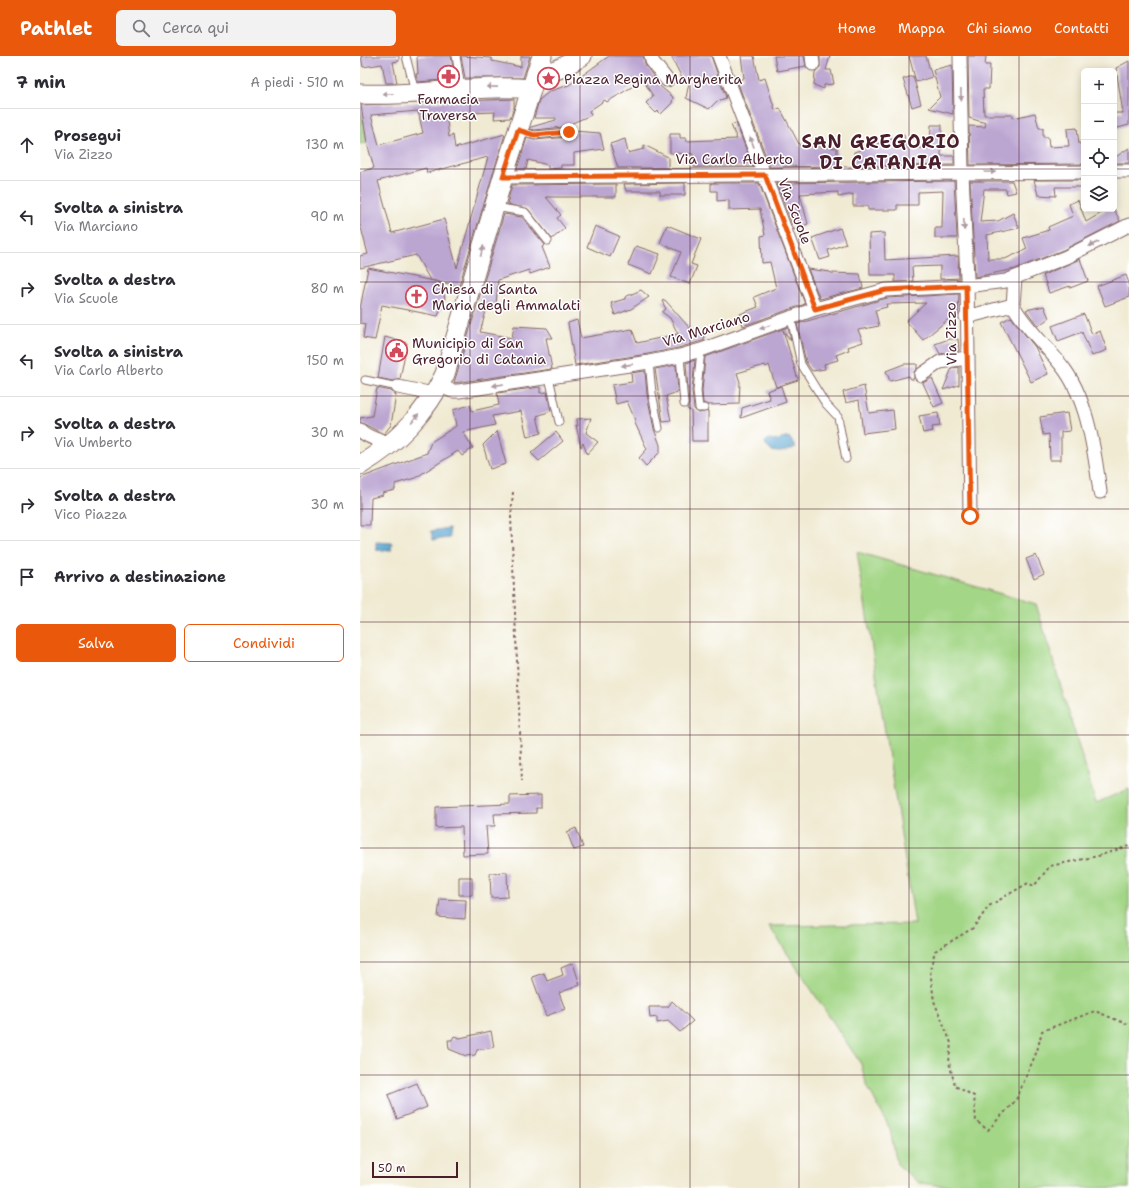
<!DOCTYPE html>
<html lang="it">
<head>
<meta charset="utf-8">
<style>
	:root { --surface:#fff; --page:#f2f2f3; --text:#2b2b33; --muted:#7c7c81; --line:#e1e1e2; --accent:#ea580c }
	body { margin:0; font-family:"Shantell Sans",sans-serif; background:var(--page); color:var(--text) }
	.controls { position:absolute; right:12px; top:12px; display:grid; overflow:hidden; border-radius:6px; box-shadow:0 2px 10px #0003 }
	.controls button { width:36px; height:36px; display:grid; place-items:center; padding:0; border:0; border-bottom:1px solid var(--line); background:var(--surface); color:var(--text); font:20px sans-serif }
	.scale { position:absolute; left:12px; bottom:10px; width:86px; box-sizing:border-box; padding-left:4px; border:2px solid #4a1f2b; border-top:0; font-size:11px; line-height:14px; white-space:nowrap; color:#4a1f2b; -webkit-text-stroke:3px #fff; paint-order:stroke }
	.stop { position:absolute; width:12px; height:12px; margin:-9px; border:3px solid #ea580c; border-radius:50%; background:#fff }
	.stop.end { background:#ea580c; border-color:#fff; box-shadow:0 1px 4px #0008 }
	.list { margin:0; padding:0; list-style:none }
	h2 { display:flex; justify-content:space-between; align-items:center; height:52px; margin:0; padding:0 16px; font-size:17px }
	h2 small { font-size:13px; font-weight:400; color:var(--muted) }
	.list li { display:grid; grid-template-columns:26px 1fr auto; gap:12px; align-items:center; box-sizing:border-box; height:72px; padding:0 16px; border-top:1px solid var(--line) }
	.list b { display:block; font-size:15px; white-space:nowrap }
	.list p { margin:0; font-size:13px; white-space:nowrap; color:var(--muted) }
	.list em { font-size:13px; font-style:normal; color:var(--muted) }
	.actions { display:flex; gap:8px; padding:12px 16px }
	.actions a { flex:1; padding:9px 0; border:1px solid var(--accent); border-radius:6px; text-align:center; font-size:14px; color:var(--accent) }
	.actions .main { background:var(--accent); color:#fff }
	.icon { flex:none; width:22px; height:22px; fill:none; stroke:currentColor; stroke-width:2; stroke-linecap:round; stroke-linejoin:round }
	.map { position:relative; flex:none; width:769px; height:1132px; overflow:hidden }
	header { display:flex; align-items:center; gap:24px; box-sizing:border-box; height:56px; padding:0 20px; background:var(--accent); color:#fff }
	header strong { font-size:19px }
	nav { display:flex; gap:22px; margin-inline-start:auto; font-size:14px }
	.search { width:280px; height:36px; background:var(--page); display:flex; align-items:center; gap:10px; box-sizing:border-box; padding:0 14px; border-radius:6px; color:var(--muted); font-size:15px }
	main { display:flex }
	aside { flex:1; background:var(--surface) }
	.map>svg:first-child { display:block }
	.green { fill:#a3d686; stroke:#767a58 }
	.water { fill:#56a4cf; stroke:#50627d }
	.building { fill:#bba5d1; fill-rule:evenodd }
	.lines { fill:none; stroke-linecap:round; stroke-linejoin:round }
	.lane-casing { stroke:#846665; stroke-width:9 }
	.street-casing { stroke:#846665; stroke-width:15 }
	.secondary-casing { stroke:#846665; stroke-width:21 }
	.path { stroke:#846665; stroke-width:2; stroke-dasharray:3 3; stroke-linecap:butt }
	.lane { stroke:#fff; stroke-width:7 }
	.street { stroke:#fff; stroke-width:13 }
	.secondary { stroke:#fff; stroke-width:19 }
	.oneway { fill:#ae9aa0 }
	.route { stroke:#ea580c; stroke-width:5 }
	.grid { fill:none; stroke:#4a1f2b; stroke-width:1; stroke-opacity:0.55 }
	.labels { text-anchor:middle; stroke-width:3; stroke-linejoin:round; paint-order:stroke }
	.poi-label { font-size:14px; fill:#4a1f2b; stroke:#fff; text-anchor:start }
	.street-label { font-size:14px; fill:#4a1f2b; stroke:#fff }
	.district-label { font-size:18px; font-weight:bold; letter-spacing:1px; fill:#4a1f2b; stroke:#fff }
</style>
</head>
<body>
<header>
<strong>Pathlet</strong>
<div class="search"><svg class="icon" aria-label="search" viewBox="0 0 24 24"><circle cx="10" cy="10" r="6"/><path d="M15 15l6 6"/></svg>Cerca qui</div>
<nav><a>Home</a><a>Mappa</a><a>Chi siamo</a><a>Contatti</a></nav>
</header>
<main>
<aside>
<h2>7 min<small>A piedi · 510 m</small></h2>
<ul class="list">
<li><svg class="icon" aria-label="ahead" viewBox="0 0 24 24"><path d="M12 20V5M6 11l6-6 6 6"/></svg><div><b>Prosegui</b><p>Via Zizzo</p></div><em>130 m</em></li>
<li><svg class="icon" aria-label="left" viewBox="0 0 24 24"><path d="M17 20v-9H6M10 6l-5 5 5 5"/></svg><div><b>Svolta a sinistra</b><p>Via Marciano</p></div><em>90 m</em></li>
<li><svg class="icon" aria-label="right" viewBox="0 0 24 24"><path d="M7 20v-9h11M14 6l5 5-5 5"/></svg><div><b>Svolta a destra</b><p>Via Scuole</p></div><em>80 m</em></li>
<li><svg class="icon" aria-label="left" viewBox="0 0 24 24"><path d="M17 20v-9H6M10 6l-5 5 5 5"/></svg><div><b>Svolta a sinistra</b><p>Via Carlo Alberto</p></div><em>150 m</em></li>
<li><svg class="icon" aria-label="right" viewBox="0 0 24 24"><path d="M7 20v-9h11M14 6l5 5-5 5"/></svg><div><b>Svolta a destra</b><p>Via Umberto</p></div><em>30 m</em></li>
<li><svg class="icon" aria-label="right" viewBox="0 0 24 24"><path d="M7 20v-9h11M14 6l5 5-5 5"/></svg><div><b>Svolta a destra</b><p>Vico Piazza</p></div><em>30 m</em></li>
<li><svg class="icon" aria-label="arrive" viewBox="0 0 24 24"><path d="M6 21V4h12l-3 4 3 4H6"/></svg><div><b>Arrivo a destinazione</b></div></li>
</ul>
<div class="actions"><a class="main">Salva</a><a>Condividi</a></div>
</aside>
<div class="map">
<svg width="769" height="1132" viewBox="0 0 769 1132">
	<rect width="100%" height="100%" fill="#fff"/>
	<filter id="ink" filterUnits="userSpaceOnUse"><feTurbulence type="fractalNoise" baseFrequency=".025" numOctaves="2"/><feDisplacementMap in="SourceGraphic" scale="8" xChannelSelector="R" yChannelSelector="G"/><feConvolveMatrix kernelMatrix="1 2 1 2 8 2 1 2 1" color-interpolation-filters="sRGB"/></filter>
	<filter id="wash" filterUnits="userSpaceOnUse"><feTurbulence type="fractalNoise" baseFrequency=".012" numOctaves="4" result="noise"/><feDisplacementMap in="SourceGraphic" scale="16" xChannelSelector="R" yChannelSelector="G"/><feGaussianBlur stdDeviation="0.9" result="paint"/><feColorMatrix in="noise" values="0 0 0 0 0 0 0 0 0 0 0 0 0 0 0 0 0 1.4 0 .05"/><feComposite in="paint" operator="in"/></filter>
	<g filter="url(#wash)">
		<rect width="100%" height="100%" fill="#f0ead2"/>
		<path class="green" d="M0 51 7 87 0 88Z
			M497 496 676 548 736 747 769 733V1132H606L559 1127 537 1108 530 1073 506 1027 501 1008 409 870 555 868Z"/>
		<path class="water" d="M429 381 436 391C426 396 409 401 405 386L408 383 418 384Z
			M89 472 90 482 73 484 71 475Z
			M16 486 32 487 31 495 16 494Z"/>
		<g id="blocks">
			<path class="building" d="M1 0H39V5L33 6 37 27H26L22 8 3 11Z
				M57 0H91L95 23 58 26 56 18H58Z
				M101 0 132 2V5L161 11V0H170L163 22H105Z
				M249 0H283L286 10 301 31 313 41 312 47 301 58 298 55 296 57 286 47 293 40 283 24 247 46 245 44 229 55 231 59 203 71 175 74 170 73 171 71 196 64V62H174L179 44 190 35 209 29Z
				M311 0H351L366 42 357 45 349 53 326 42 330 22 323 24Z
				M381 0H394L399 24 405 22 415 54 420 52 440 90 477 92V110L410 111 377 25 384 22Z
				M414 0H444L446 10 417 15Z
				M460 0H470L466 14H471L474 28 464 29V33L454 29 455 16 460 11Z
				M549 0H566L572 21 556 26Z
				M608 0H626L625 9H630L629 33H623L624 59H653V62L675 57 679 72H683V81H688L689 91 709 90 707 73 717 72 719 88H724V108L610 109 609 70 625 71 626 67 609 62Z
				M769 5V69L754 73V57H763L756 12Z
				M592 9 593 58 569 52 580 41 573 14Z
				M553 20 561 48 552 51 543 23Z
				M154 43V52L150 62 134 63 135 56 86 58 89 81 93 79 95 92 145 78 99 230 70 224 56 199 0 212V200L8 198 0 168V116L14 112 7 87 1 49ZM58 55 63 77 19 89 11 59ZM128 101 97 212 84 163 32 177 18 125 66 112 67 117Z
				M376 67 393 111H334L333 98 310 97V78H320V82H326V85L377 83 371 69Z
				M571 69H582L581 100H594V109L494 110V96L544 79 546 92H570Z
				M214 75 240 77 244 93 214 97V109H201V112L188 113V109L168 104 166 113H157L167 82 174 84 209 81 213 78Z
				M265 83 268 97 284 93V89L308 101V112H258L250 88Z
				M769 92V107H754V102Z
				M674 124H724V131H695L696 140 678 139Z
				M594 125 597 182H575V172H582L583 135 558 136V149H537V154H508V150H493V138L478 141V136L440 138 448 168 434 174 416 127Z
				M610 125H652L656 136 647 138 646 133H624L620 166 638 165 653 157 659 172 627 179 628 203H645L667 193 663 182 689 174 688 171 713 160 709 148 718 144 726 166 748 153H754L760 165 703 194 655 213 615 221Z
				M325 127V139H300V135H266L264 128Z
				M351 127H399L445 248 383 270 380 258 398 251 394 241 416 232 410 206 402 207 401 180 405 179 400 153 369 154V144L357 145V135H351Z
				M256 128V141H186L201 159 197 162 205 172 192 183 168 153 147 148 152 129Z
				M144 158 162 161 185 189 182 191 190 211 170 218 169 214 138 224 136 248H128L120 276 152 282 154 270 187 272 193 282H186L192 313 94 327Z
				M307 169 341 183 331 208 337 210 330 228 311 221 321 196 300 187Z
				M235 170 259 180 250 201 227 191Z
				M480 172 486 188 468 194 470 201 460 204 452 182Z
				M524 177 525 204 598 200 599 222 580 223V210L552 211 553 225 535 226V219H510L509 178Z
				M276 190 300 198 292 218 268 209Z
				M720 203 728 225 710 232V230L689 237 683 219Z
				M8 212 79 226 85 242 78 260 22 249 15 284 3 282 5 268 0 267V253Z
				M448 213 470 216 471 217 500 218 503 232 460 243Z
				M766 219 769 227V241L745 250 737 230Z
				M281 234 289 241 271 253 255 259 251 247 265 243V241Z
				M599 238 598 260 591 261 563 284 546 265 566 247 526 248 527 251 515 254 519 270 498 274 503 286 488 291 489 294 476 299 478 304 464 308 465 313 452 315 446 306 437 268 527 242Z
				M305 244 334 277 341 275 345 284 318 292 288 298 215 309 208 267 217 264 221 282 272 273 277 287 318 278 310 262 302 256 306 253 302 245Z
				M684 250 689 262 678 270 666 254Z
				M724 258 732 278 740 275 747 294 732 300 722 276 698 285 692 270Z
				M651 261 675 291 688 318 671 326 641 266Z
				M428 271 431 285 423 274 438 324 416 331 409 309 406 311 405 309 377 317 380 326 379 348 348 349 343 347 342 335 345 301Z
				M25 281 47 287 40 323 33 325 18 322Z
				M589 283H598L599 295 580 298 575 288Z
				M335 304 332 335 334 353 339 357 348 355V385H332L331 355 327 353 329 348 326 307Z
				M544 308H557V312L554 316V323H551L549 320 530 325 526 315Z
				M316 309 318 336 306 340 311 365 303 366 295 313Z
				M599 311V329L583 334 592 312Z
				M285 315 287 338 294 373 300 389V396L286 410 279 402 287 393 274 365 275 364 267 345 256 348 252 329 272 326 271 317Z
				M572 322 583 347 574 351 563 327Z
				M421 330 426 346 381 362 382 352 410 343 407 335Z
				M504 330 509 357 533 354 535 373 503 377 499 344 486 347 483 336Z
				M180 331V337L187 336 191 355 177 360 181 377 167 381 161 355 132 360 135 369 103 376 113 392 102 400 98 395 55 422 35 428V434L22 437 23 439 11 442 10 469H0V422L67 397 71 386 96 370 93 354 110 349 112 355 139 349 137 337Z
				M17 332 31 335 36 339 31 369 24 378 0 366V362L12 360Z
				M578 357 580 370 572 371 573 375 563 377 559 360Z
				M707 357 710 375 701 376V404H690L689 378 683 379 680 361Z
				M231 362 226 377 238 386 227 398 223 387 221 391 216 369 218 370 217 363Z
				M137 375 146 408 130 413 123 389Z
				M196 376 203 385 179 405 171 397Z
				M676 499 684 518 674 523 666 503Z
				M181 739V752H176V757L134 758 135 770H126L128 798 103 799 102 771 76 772V751L150 748V740Z
				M216 772 223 791 214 794 207 776Z
				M147 816 148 841 131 842 130 817Z
				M99 821H112V839H99Z
				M80 843 106 844 105 863 78 861Z
				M213 907 220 929 199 937 205 953 186 960 172 921 184 917 187 925 203 919 201 912Z
				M312 945 333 965 320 976 308 965 297 967V961L290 962 289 951H308Z
				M131 975 134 991 117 994 115 999 106 1000 89 993 88 984H92L94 980 100 982Z
				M57 1027 67 1051 37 1063 28 1039Z"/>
		</g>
	</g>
	<g filter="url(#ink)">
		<use href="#blocks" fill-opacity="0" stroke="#846665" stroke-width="1"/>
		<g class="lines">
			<defs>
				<path id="lane" d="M46 0 55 36
					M96 0 101 32
					M158 74 174 79 209 76
					M135 151 165 156 188 185
					M431 262 441 308 465 347 478 361 486 403
					M341 294 337 335 339 352H344
					M320 300 324 348
					M289 306 292 337 299 372
					M189 321 199 366
					M5 324 38 331"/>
				<path id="street" d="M291 0 292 5 307 24
					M359 0 455 253
					M452 0 453 8
					M600 0 602 117 607 222 610 460
					M754 115H769
					M143 121 724 116
					M653 249C666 273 689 292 705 314 728 346 735 398 740 436
					M606 261 653 249 655 222
					M561 319 580 306 607 302
					M79 329 92 335H99L289 306 320 300 341 294 455 253 526 234 606 230 646 225 706 201 769 169
					M38 331 74 338
					M0 374C8 383 19 382 28 390"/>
				<path id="secondary" d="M176 17C193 19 208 8 222 0
					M0 38C57 41 113 28 171 33
					M0 409C36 388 67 356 85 318L143 121 182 0"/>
			</defs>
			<use href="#lane" class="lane-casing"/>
			<use href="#street" class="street-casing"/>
			<use href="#secondary" class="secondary-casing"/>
			<path class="path" d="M153 436 151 461 162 725
				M769 790 738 800 690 810 674 830 668 827 629 850 613 872 575 895 570 914 574 945 591 987 589 1006 595 1030 614 1040 616 1065 628 1074 656 1044 677 995 682 975 735 955 769 969"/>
			<use href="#lane" class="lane"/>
			<use href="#street" class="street"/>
			<use href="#secondary" class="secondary"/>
		</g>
		<defs><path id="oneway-solid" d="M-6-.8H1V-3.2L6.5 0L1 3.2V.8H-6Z"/></defs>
		<g class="oneway">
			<use href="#oneway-solid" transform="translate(132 31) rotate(-179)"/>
			<use href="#oneway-solid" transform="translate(28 38) rotate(177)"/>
			<use href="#oneway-solid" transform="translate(601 39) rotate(89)"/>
			<use href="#oneway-solid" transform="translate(392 86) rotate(-111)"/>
			<use href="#oneway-solid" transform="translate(630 116)"/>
			<use href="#oneway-solid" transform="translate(604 169) rotate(88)"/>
			<use href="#oneway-solid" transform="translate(734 188) rotate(155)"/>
			<use href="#oneway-solid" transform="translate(122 195) rotate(-74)"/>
			<use href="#oneway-solid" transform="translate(405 271) rotate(160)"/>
			<use href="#oneway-solid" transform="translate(267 309) rotate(172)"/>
			<use href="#oneway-solid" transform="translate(138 329) rotate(171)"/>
			<use href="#oneway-solid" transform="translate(55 362) rotate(-49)"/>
		</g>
	</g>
	<g class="lines" filter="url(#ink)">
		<path class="route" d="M209 76 174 79 158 74 143 121 405 119 455 253 526 234 606 230 610 460"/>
	</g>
	<path class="grid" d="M110 0V1132M220 0V1132M330 0V1132M439 0V1132M549 0V1132M659 0V1132M0 113H724M754 113H769M0 226H769M0 340H769M0 453H769M0 566H769M0 679H769M0 792H769M0 906H769M0 1019H769"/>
	<defs>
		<symbol id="pharmacy-ring" viewBox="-11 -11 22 22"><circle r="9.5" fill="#fff" stroke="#d1495b" stroke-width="1.5"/><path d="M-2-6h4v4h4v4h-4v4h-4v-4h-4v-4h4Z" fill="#d1495b"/></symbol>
		<symbol id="sight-ring" viewBox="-11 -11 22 22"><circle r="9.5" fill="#fff" stroke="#d1495b" stroke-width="1.5"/><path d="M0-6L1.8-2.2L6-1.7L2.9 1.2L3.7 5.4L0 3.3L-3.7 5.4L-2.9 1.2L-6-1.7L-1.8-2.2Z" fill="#d1495b"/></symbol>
		<symbol id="church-ring" viewBox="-11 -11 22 22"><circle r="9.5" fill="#fff" stroke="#d1495b" stroke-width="1.5"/><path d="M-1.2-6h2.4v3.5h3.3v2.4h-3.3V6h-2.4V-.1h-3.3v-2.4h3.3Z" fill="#d1495b"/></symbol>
		<symbol id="civic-ring" viewBox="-11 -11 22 22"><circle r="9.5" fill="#fff" stroke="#d1495b" stroke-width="1.5"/><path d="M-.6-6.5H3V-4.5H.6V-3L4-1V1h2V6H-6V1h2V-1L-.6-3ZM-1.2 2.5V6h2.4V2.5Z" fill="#d1495b"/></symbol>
	</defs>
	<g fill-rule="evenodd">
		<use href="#pharmacy-ring" x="76" y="8" width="25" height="25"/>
		<use href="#sight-ring" x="176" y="10" width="25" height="25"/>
		<use href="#church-ring" x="44" y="228" width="25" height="25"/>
		<use href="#civic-ring" x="24" y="282" width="25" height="25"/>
	</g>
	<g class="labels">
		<g class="poi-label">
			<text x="204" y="28">Piazza Regina Margherita</text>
			<text x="88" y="48" text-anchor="middle">Farmacia<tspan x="88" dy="16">Traversa</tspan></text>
			<text x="72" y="238">Chiesa di Santa<tspan x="72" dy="16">Maria degli Ammalati</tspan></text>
			<text x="52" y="292">Municipio di San<tspan x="52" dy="16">Gregorio di Catania</tspan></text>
		</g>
		<g class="street-label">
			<text x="374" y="108">Via Carlo Alberto</text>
			<text transform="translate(435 155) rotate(69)" y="5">Via Scuole</text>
			<text transform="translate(346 273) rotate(-17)" y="5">Via Marciano</text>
			<text transform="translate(591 278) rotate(-91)" y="5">Via Zizzo</text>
		</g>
		<g class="district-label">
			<text x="521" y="92">SAN GREGORIO<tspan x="521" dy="21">DI CATANIA</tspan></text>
		</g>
	</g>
</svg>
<div class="controls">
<button>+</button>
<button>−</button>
<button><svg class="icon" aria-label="locate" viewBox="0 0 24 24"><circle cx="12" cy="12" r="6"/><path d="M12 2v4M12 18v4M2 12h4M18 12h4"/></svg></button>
<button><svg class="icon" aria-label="layers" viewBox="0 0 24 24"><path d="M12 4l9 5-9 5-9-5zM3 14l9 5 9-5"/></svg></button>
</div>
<div class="scale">50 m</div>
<div class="stop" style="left:610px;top:460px"></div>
<div class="stop end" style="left:209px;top:76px"></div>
</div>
</main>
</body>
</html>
